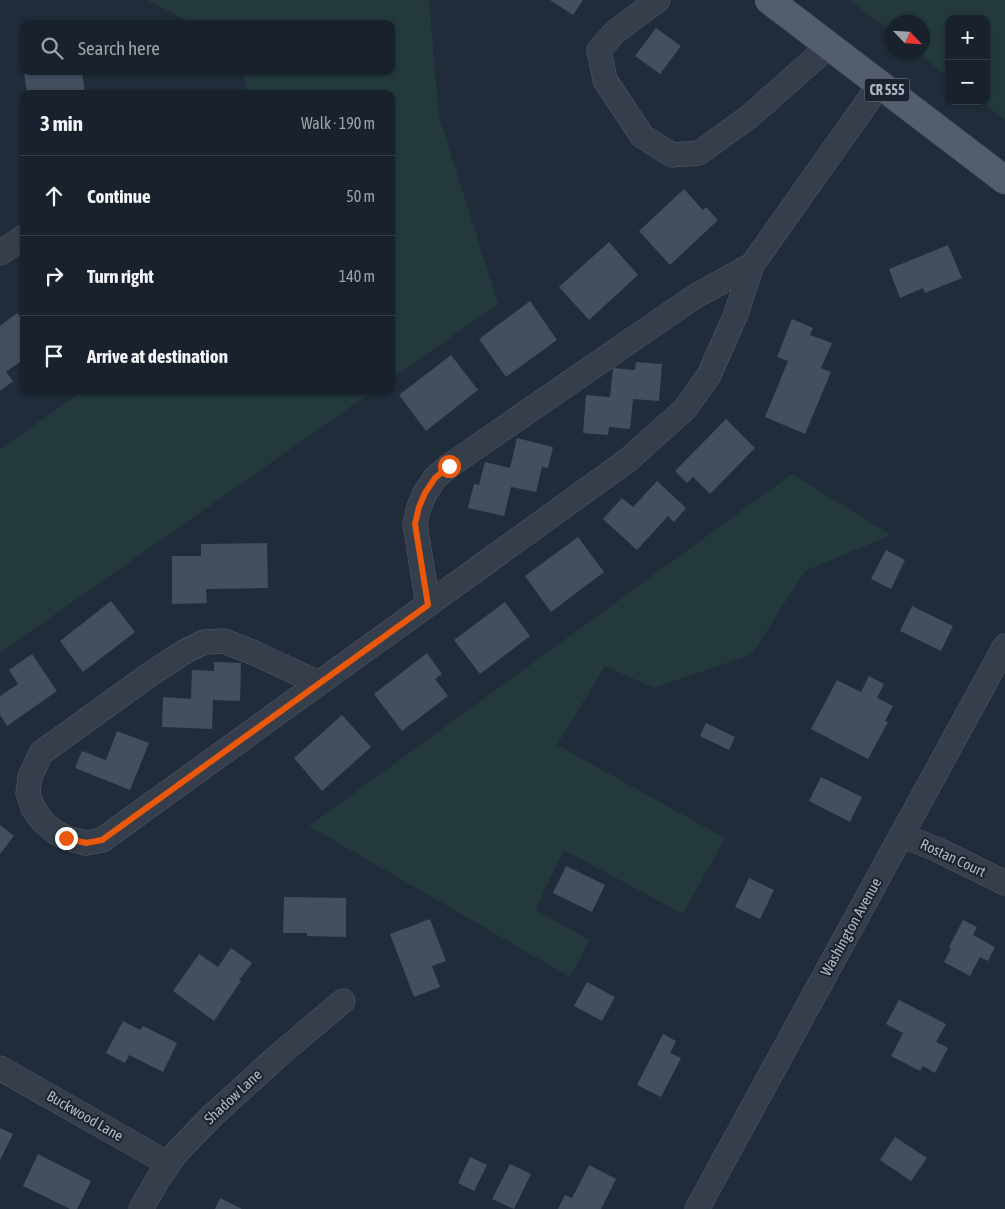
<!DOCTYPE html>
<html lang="en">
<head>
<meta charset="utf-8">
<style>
	:root { --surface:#19212c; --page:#222934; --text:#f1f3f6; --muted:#9fa3a9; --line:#373e48 }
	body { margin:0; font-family:"Asap Condensed",sans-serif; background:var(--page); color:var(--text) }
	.controls { position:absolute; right:15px; top:15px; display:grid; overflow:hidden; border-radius:10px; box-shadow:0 1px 4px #0004 }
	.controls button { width:45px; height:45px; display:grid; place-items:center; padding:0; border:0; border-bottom:1px solid var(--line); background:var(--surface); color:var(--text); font:25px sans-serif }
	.compass { position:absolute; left:885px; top:15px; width:45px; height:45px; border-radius:50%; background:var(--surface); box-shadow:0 1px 4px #0004; rotate:115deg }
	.stop { position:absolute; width:15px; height:15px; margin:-11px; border:4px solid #ea580c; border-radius:50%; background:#fff }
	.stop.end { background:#ea580c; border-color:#fff; box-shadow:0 1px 5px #0008 }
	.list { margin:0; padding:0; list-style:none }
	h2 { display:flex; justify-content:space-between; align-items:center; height:65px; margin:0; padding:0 20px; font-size:21px }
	h2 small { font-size:16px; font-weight:400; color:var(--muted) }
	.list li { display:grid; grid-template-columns:32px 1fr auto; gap:15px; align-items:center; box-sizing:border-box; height:80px; padding:0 20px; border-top:1px solid var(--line) }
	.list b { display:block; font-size:19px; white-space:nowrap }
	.list em { font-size:16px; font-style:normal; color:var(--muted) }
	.icon { flex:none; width:28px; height:28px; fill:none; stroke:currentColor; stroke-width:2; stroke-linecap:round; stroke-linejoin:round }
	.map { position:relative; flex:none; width:1005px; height:1209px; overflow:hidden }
	.search { position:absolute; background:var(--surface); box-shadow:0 1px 4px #0004; left:20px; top:20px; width:375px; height:55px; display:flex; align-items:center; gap:12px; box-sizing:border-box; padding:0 18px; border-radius:10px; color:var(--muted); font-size:19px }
	.panel { position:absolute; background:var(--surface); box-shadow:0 1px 4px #0004; left:20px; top:90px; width:375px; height:305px; border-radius:10px }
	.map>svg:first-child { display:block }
	.green { fill:#23393b }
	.building { fill:#424f5f }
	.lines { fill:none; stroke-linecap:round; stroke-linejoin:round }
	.minor-casing { stroke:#535c68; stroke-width:25 }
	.major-casing { stroke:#3e4754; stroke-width:29 }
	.minor { stroke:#353e4a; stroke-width:24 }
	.major { stroke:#535d6b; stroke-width:28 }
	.route { stroke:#ea580c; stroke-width:6 }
	.labels { text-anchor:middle; stroke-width:4; stroke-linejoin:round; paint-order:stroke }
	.shield { fill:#1a232f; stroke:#838c99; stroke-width:1 }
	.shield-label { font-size:14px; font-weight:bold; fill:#b0b9c7 }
	.street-label { font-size:15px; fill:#b0b9c7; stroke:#1a232f }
</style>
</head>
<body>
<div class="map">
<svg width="1005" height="1209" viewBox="0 0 1005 1209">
	<rect width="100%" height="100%" fill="#212c3a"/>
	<path class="green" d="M147 0H429L439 116 498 304 391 379V94H248L242 71H391V24H195Z
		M850 0H1005V120L981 101H986V19H949V77L918 53 922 52V22H892V33Z
		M82 391H373L0 653V450Z
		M792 474 891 535 805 571 752 654 654 688 605 666 557 745 725 838 683 914 564 850 535 910 590 940 570 977 309 826Z"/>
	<path class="building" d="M550 0H583L573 15Z
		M656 28 681 46 660 74 635 56Z
		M24 71H82L85 94H27Z
		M684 189 703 210 706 207 718 220 670 265 639 231Z
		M609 242 638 275 589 320 559 287Z
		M948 245 962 278 925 293 923 288 900 298 889 269Z
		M530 301 557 340 506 377 479 339Z
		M17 313 24 321V359L6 372 13 381 0 391V326Z
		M792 319 813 328 810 335 832 343 821 368 831 372 805 434 765 417 788 361 777 357Z
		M451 355 478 390 426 431 399 395Z
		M636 362 662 364 659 401 633 399 630 429 609 427 608 435 583 433 586 395 610 397 613 368 635 370Z
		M726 419 755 448 710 494 693 477 687 483 675 471Z
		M517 438 553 447 548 468 542 467 536 492 511 487 504 516 468 508 474 484 479 485 485 462 510 468Z
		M657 481 686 508 674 522 668 516 637 550 603 519 622 498 633 507Z
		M578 537 604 572 551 612 525 576Z
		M267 543 268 588 206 589 207 603 172 604V556H201V544Z
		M886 550 905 560 891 589 871 579Z
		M111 601 135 632 83 672 60 641Z
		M505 602 530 636 480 674 454 640Z
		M912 606 953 626 941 651 900 631Z
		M427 653 442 674 435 679 448 696 402 731 374 694Z
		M32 654 57 691 7 726 0 715V696L18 684 9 670Z
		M214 662 241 663 240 701 213 700 212 729 162 727 163 697 191 699 192 670 214 671Z
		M869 676 884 684 877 698 893 706 885 721 888 722 868 759 811 729 837 680 861 692Z
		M342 715 371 747 322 791 294 758Z
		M706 723 735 737 729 750 700 736Z
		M117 731 149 743 130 790 75 768 82 751 106 760Z
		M821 777 862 797 850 822 809 801Z
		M0 825 14 836 0 854Z
		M566 866 605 885 592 912 553 893Z
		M749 878 774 890 760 919 735 907Z
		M284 897 346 898V937L307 936V933H283Z
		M430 919 446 961 432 966 440 987 414 997 390 934Z
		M963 920 977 927 973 935 995 947 988 961 980 957 970 976 944 962 951 948 949 947Z
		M231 948 252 963 239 980 241 981 214 1021 173 991 199 954 218 967Z
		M587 982 615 997 602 1021 574 1006Z
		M899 1000 946 1024 936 1042 948 1048 935 1073 923 1066 920 1071 891 1056 903 1033 886 1024Z
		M123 1021 140 1030 143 1026 177 1043 163 1072 129 1055 125 1063 106 1053Z
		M663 1034 676 1041 670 1053 681 1058 661 1097 637 1085Z
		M0 1128 13 1134 0 1160Z
		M895 1137 927 1158 911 1181 880 1160Z
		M38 1154 91 1181 77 1209H70L23 1186Z
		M470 1157 487 1165 474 1191 458 1183Z
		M510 1164 531 1174 514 1209 492 1199Z
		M589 1165 616 1179 601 1209H558L565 1195 572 1198Z
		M220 1198 242 1209H215Z"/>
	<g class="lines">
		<defs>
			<path id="minor" d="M658 0 615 32 599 50 605 80 642 136 672 155 699 153 750 116 829 46
				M0 253 24 237
				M428 605 415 524 419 507 425 493 435 478 449 466 694 297 752 265
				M319 683 252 652 224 641 204 642 184 652 149 675 41 753 30 777 28 793 33 808 43 822 55 832 66 838 86 843 102 840 628 460 685 409 709 375 736 314 752 265 880 84
				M901 835 936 849 1005 883
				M0 1068 169 1164
				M141 1209 158 1179 177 1152 212 1116 279 1055 343 1001
				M697 1209 1005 646"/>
			<path id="major" d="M769 0 1005 180"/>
		</defs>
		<use href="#minor" class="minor-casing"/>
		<use href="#major" class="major-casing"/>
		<use href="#minor" class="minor"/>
		<use href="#major" class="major"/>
	</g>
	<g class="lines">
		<path class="route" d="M66 838 86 843 102 840 428 605 415 524 419 507 425 493 435 478 449 466"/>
	</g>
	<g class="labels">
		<rect class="shield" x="864.5" y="78.5" width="45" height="23" rx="4"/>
		<g class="shield-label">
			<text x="887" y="95">CR 555</text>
		</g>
		<g class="street-label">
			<text transform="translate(953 858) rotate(25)" y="5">Rostan Court</text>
			<text transform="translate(851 927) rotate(-61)" y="5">Washington Avenue</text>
			<text transform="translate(233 1097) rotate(-43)" y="5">Shadow Lane</text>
			<text transform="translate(85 1116) rotate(30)" y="5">Buckwood Lane</text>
		</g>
	</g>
</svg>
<div class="controls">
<button>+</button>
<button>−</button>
</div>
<svg class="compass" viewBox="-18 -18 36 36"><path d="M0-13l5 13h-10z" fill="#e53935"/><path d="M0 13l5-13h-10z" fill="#9fa3a9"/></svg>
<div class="stop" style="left:449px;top:466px"></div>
<div class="stop end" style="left:66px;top:838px"></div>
<div class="search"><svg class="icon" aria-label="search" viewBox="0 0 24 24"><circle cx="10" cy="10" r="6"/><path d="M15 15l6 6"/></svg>Search here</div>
<section class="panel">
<h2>3 min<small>Walk · 190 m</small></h2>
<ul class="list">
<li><svg class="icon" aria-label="ahead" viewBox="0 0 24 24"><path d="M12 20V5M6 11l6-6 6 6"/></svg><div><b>Continue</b></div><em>50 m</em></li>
<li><svg class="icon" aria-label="right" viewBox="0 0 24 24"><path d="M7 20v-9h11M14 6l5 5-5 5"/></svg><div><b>Turn right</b></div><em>140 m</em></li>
<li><svg class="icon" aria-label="arrive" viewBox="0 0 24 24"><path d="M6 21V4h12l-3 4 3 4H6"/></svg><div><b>Arrive at destination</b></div></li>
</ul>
</section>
</div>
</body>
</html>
